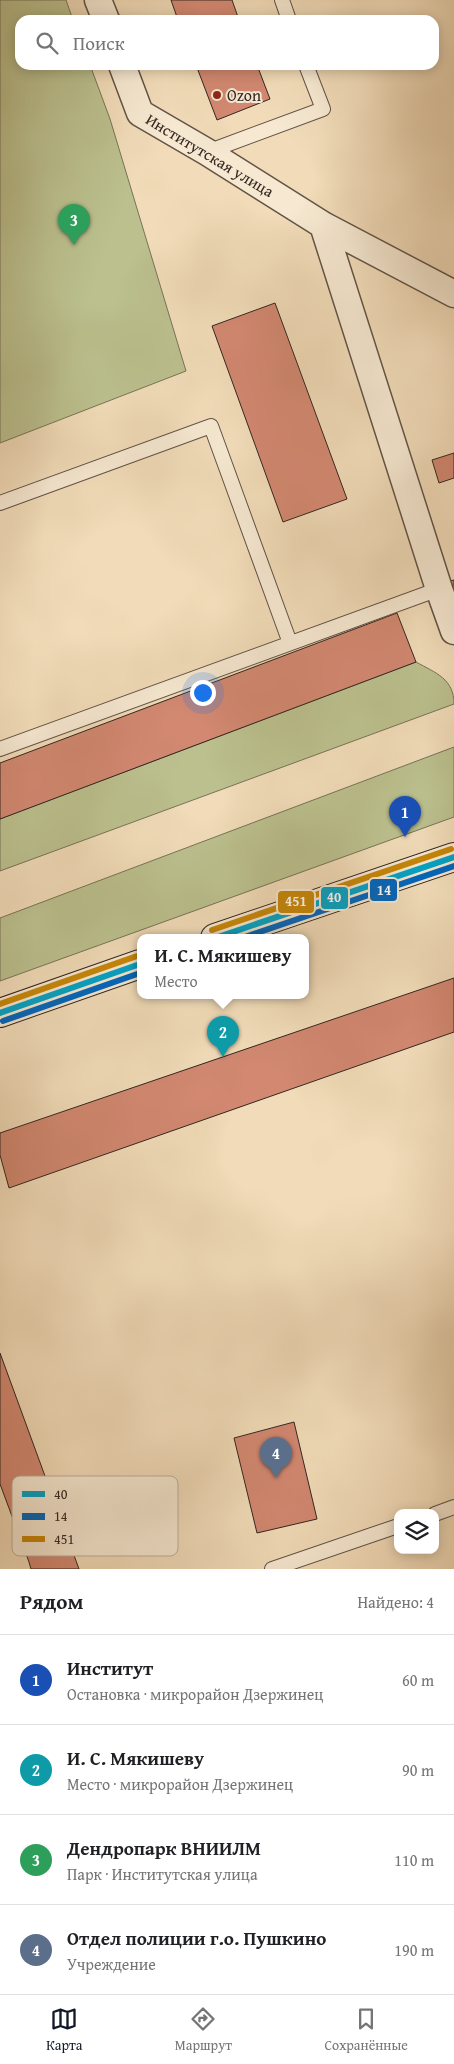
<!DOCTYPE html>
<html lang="ru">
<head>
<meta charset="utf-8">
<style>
	:root { --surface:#fff; --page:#f2f2f2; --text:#202124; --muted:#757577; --line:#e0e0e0; --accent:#111827 }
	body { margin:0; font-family:"Gentium Book Plus",serif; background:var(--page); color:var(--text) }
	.controls { position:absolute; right:15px; bottom:15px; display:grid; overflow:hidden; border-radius:10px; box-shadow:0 2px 12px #0003 }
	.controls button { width:45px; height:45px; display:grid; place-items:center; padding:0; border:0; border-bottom:1px solid var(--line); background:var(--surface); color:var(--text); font:25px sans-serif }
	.you { position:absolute; left:202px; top:692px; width:18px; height:18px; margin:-12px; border:4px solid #fff; border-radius:50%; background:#1a73e8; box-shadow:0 0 0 8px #1a73e833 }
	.badge { display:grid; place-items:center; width:32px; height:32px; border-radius:50%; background:var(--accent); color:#fff; font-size:16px; font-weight:700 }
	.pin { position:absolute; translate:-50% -41px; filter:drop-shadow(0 1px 2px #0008) }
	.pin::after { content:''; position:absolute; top:26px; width:18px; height:15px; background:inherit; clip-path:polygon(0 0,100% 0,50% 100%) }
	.popup { position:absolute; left:137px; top:934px; width:172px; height:65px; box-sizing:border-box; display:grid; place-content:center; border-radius:10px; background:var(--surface); filter:drop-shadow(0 1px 4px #0005); font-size:16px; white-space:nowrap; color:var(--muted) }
	.popup b { font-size:19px; color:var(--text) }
	.popup::after { content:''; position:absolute; left:50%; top:100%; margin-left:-10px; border:10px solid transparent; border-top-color:var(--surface) }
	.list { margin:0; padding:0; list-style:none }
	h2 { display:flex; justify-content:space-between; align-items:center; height:65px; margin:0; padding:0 20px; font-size:21px }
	h2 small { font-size:16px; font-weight:400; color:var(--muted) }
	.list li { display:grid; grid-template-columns:32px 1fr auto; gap:15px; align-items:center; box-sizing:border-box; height:90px; padding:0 20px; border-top:1px solid var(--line) }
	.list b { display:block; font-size:19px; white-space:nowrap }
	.list p { margin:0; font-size:16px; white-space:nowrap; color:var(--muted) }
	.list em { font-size:16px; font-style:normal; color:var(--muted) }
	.icon { flex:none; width:28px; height:28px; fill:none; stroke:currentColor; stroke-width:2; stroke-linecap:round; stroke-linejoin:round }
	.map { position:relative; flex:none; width:454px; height:1569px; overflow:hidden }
	.search { position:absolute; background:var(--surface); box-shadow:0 2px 12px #0003; left:15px; right:15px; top:15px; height:55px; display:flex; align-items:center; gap:12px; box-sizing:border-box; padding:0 18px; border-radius:15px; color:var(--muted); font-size:19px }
	.sheet { height:425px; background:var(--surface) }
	nav { display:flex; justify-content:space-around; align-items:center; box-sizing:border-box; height:70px; border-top:1px solid var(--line); background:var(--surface); font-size:14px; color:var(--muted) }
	nav a { display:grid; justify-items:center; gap:2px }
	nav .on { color:var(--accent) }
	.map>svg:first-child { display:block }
	.green { fill:#bbc08e; stroke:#767357 }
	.building { fill:#d28871; stroke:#322620 }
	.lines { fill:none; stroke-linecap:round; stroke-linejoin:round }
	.lane-casing { stroke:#625346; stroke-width:16 }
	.street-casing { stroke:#625346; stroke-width:29 }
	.secondary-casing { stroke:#322620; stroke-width:30 }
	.lane { stroke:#f6e8d1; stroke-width:14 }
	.street { stroke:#f6e8d1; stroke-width:26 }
	.secondary { stroke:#f6e8d1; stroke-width:28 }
	.bus-1-casing { stroke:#f6e8d1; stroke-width:10 }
	.bus-2-casing { stroke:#f6e8d1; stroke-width:10 }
	.bus-3-casing { stroke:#f6e8d1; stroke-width:10 }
	.bus-1 { stroke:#02a2c5; stroke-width:6 }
	.bus-2 { stroke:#0065bd; stroke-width:6 }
	.bus-3 { stroke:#c68608; stroke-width:6 }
	.poi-dot { fill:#8f2418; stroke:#f6e8d1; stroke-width:2 }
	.labels { text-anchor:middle; stroke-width:4; stroke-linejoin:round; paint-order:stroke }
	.poi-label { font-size:16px; fill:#322620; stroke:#f6e8d1; text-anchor:start }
	.street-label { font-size:16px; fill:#322620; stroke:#f6e8d1 }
	.key { fill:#f6e8d1; stroke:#bbae9c; stroke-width:1 }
	.key-label { font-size:14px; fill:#322620 }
	.line-badge { stroke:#f6e8d1; stroke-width:2 }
	.badge-label { font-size:14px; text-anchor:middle; font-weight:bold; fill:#fff }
</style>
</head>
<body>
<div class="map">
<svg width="454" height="1569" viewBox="0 0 454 1569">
	<rect width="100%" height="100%" fill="#f1dbb8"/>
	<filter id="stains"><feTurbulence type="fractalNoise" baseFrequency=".004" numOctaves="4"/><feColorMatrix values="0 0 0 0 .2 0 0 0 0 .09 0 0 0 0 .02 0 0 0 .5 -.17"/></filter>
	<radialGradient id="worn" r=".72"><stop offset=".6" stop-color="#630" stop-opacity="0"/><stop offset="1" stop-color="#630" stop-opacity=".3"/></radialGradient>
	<path class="green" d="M0 0H66L73 20H20V65H90L110 119 186 371 0 443Z
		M416 662C436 673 454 679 454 704L0 871V819Z
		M454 747V817L0 981V918Z"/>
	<path class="building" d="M171 0H232L239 20H178Z
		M196 65H257L270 99 217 120Z
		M275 303 347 499 283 522 212 326Z
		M454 453V478L439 483 432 460Z
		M454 580V605L447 582Z
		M397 613 416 662 0 819V763Z
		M454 978V1032L9 1188 0 1155V1133Z
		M0 1353 79 1569H31L29 1562 0 1484Z
		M294 1422 317 1519 257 1533 234 1438Z"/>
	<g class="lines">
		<defs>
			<path id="lane" d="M282 0 289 20
				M207 152 323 109 306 65
				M0 503 211 426 290 643
				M0 749 439 589
				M435 1514 454 1507
				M272 1569 398 1526"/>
			<path id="street" d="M98 0 106 20
				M122 65 140 113 207 152 323 225 454 294
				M323 225 439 589 454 631"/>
			<path id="secondary" d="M215 938 454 857
				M0 1013 140 964"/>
		</defs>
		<use href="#lane" class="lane-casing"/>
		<use href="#street" class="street-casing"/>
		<use href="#secondary" class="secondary-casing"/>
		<use href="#lane" class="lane"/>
		<use href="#street" class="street"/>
		<use href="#secondary" class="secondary"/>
		<defs>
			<path id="bus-1" d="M215 938 454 857
				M0 1013 140 964"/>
			<path id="bus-2" d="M242 938 454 866
				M3 1021 140 973"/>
			<path id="bus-3" d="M212 930 451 849
				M0 1004 137 956"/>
		</defs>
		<use href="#bus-1" class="bus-1-casing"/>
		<use href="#bus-2" class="bus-2-casing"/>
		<use href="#bus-3" class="bus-3-casing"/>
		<use href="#bus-1" class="bus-1"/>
		<use href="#bus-2" class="bus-2"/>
		<use href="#bus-3" class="bus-3"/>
	</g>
	<circle class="poi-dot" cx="217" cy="95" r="5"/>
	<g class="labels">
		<g class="poi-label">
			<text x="227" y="101">Ozon</text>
		</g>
		<g class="street-label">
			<text transform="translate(210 155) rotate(31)" y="6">Институтская улица</text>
		</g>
	</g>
	<rect x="12" y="1476" width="166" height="80" rx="8" class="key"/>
	<rect x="22" y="1491" width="23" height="6" fill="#02a2c5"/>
	<rect x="22" y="1513" width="23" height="7" fill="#0065bd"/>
	<rect x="22" y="1536" width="23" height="6" fill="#c68608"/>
	<g class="key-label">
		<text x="54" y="1499">40</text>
		<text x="54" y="1521">14</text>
		<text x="54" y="1544">451</text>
	</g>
	<g class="line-badge">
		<rect x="369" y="878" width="29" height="24" rx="5" fill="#0065bd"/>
		<rect x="320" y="886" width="29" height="24" rx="5" fill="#02a2c5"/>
		<rect x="277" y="890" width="38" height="24" rx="5" fill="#c68608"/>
	</g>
	<g class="badge-label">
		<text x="384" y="895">14</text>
		<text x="334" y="902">40</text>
		<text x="296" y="906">451</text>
	</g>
	<rect width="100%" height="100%" filter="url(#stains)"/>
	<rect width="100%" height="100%" fill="url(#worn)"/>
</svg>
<div class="controls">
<button><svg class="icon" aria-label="layers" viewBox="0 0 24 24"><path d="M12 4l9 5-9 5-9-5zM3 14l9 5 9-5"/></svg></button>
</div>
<div class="you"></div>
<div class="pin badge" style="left:405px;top:837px;background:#1a4fb4">1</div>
<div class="pin badge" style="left:223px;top:1057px;background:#0f9aa8">2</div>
<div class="popup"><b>И. С. Мякишеву</b>Место</div>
<div class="pin badge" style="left:74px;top:245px;background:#2e9e5b">3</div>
<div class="pin badge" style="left:276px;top:1478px;background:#5c6f8a">4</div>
<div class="search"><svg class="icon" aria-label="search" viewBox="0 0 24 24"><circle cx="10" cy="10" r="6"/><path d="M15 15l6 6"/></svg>Поиск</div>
</div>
<section class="sheet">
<h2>Рядом<small>Найдено: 4</small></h2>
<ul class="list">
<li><span class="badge" style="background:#1a4fb4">1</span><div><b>Институт</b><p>Остановка · микрорайон Дзержинец</p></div><em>60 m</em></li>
<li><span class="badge" style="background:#0f9aa8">2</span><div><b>И. С. Мякишеву</b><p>Место · микрорайон Дзержинец</p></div><em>90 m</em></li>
<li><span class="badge" style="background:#2e9e5b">3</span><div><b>Дендропарк ВНИИЛМ</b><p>Парк · Институтская улица</p></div><em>110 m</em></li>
<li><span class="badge" style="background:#5c6f8a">4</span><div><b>Отдел полиции г.о. Пушкино</b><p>Учреждение</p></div><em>190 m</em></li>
</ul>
</section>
<nav>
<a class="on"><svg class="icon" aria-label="map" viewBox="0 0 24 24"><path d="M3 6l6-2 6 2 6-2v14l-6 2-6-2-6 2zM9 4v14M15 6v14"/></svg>Карта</a>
<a><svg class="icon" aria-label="directions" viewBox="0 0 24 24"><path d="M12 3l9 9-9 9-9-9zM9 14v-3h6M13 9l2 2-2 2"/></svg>Маршрут</a>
<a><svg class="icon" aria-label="saved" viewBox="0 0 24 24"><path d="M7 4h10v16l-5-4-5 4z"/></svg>Сохранённые</a>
</nav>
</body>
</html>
